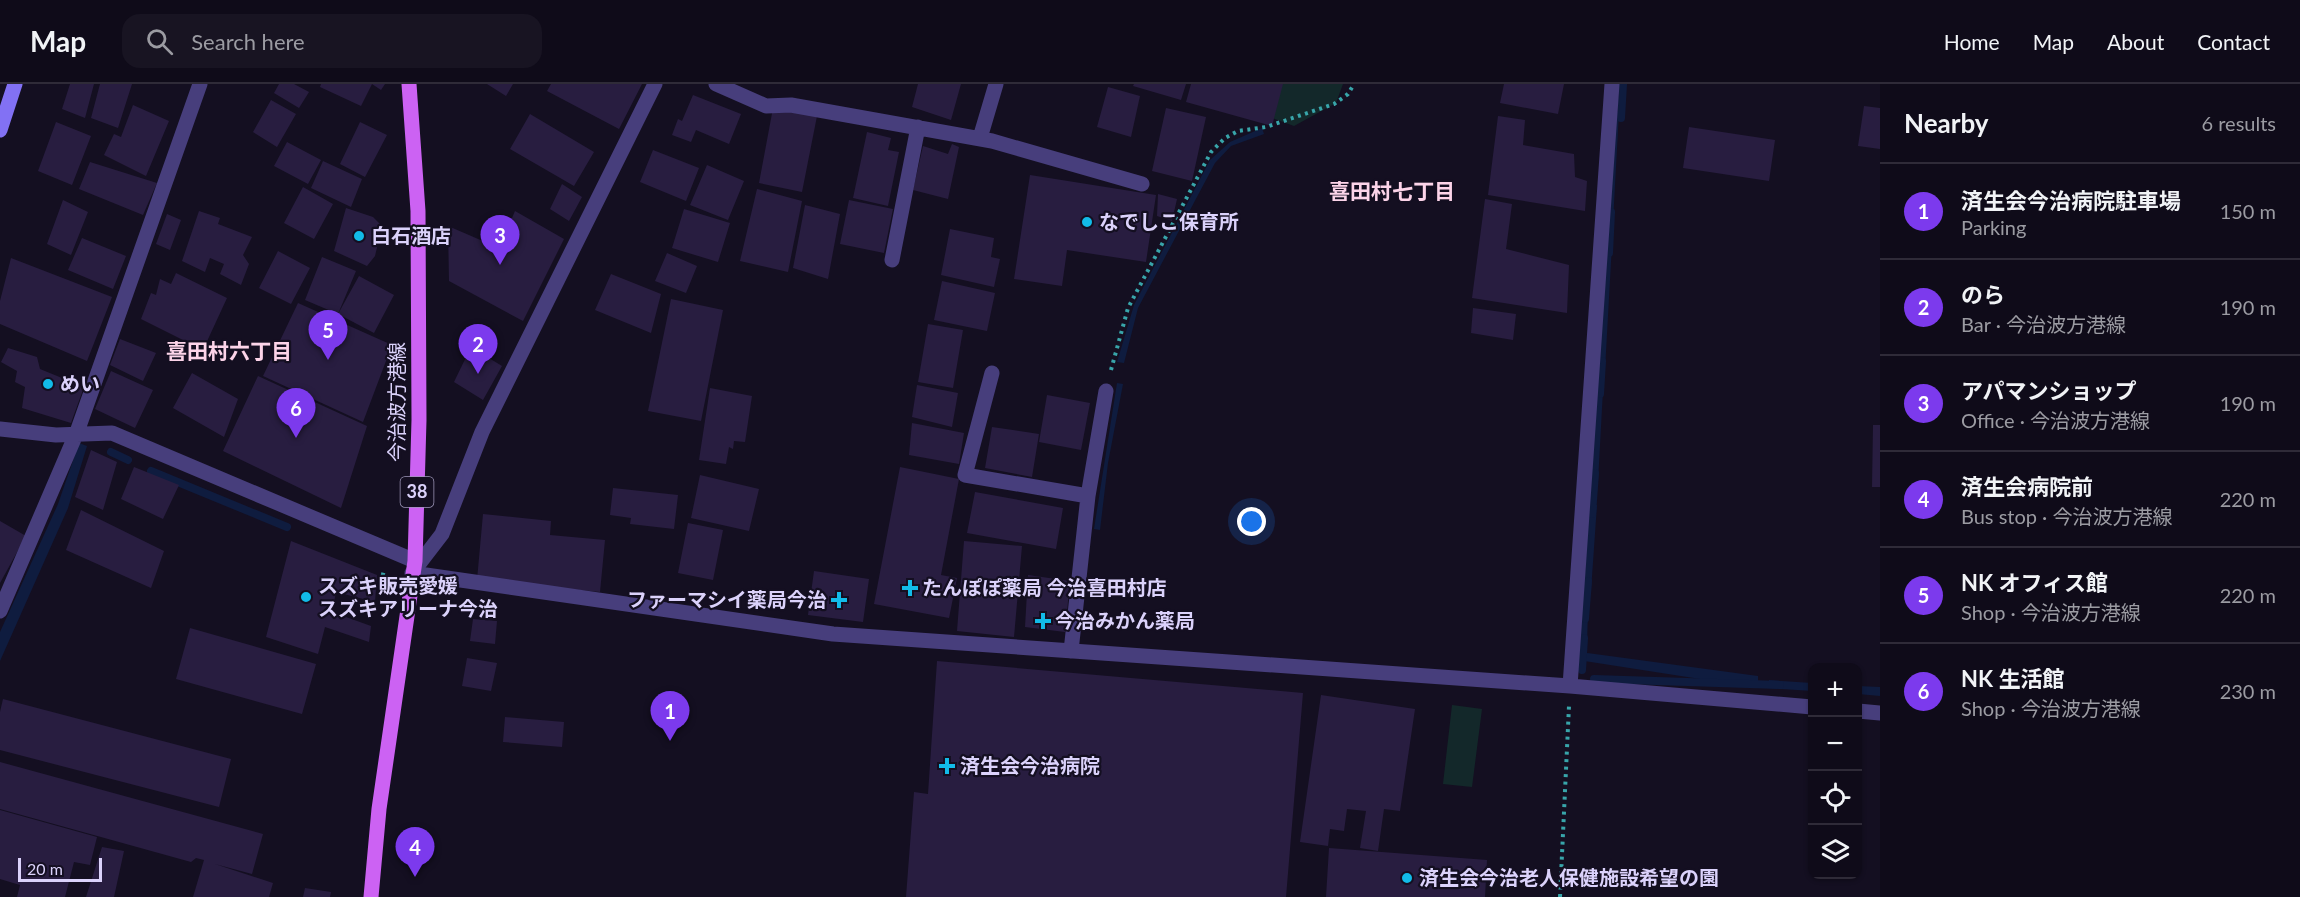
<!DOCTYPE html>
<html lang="en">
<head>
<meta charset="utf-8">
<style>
	:root { --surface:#0f0b19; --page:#181422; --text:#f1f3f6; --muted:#9b9ba2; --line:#2f2b38; --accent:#7c3aed }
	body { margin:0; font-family:Lato,"Noto Sans JP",sans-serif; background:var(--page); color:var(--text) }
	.controls { position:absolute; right:18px; bottom:18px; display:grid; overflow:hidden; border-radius:12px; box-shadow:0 2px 4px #0004 }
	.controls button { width:54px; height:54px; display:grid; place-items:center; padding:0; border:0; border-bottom:2px solid var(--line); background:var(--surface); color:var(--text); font:30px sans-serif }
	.scale { position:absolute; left:18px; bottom:15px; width:84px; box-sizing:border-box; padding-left:6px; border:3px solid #dbd2fb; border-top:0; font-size:16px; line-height:21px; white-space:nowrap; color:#dbd2fb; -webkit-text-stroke:4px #140f21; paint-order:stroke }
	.you { position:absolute; left:1252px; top:438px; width:21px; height:21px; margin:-15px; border:4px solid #fff; border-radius:50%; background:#1a73e8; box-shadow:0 0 0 9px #1a73e833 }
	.badge { display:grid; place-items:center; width:39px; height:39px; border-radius:50%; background:var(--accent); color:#fff; font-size:20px; font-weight:700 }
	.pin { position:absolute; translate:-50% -50px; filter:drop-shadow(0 2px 3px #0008) }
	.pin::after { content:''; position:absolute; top:32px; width:21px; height:18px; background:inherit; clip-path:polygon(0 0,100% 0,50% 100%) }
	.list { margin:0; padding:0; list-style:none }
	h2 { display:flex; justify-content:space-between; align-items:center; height:78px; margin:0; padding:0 24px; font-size:26px }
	h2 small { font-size:20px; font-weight:400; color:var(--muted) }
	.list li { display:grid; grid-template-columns:39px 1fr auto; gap:18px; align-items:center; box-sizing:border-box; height:96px; padding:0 24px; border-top:2px solid var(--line) }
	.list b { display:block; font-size:22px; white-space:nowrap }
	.list p { margin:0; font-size:20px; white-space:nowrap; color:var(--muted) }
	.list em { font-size:20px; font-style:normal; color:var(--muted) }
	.icon { flex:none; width:33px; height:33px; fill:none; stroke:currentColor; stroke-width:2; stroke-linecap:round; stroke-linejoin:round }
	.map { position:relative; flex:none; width:1880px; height:813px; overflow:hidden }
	header { display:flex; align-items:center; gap:36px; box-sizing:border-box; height:84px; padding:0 30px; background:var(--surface); border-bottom:2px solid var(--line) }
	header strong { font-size:28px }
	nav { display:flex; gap:33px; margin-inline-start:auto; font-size:21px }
	.search { width:420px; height:54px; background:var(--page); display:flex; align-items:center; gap:15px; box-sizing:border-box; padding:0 21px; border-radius:18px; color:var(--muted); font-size:22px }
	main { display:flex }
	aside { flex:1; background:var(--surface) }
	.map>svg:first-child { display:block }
	.green { fill:#13282a }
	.water { fill:#0f1c3f }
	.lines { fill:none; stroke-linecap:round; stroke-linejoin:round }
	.stream { stroke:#0f1c3f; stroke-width:8 }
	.building { fill:#281d40 }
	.path { stroke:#38a5aa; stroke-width:4; stroke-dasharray:3 4.5; stroke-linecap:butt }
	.street { stroke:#473e7c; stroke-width:15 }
	.secondary { stroke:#8271f4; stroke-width:15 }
	.primary { stroke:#cc62f3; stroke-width:15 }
	.poi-dot { fill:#12bbe8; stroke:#140f21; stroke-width:2 }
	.labels { text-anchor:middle; stroke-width:4.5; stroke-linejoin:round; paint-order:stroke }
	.shield { fill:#140f21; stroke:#9f98ba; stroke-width:1.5 }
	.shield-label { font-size:18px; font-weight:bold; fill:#dbd2fb }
	.poi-label { font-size:20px; font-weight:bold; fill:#dbd2fb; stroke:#140f21; text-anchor:start }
	.street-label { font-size:20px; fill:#dbd2fb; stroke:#140f21 }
	.neighbourhood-label { font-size:21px; font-weight:bold; fill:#fcd4e9; stroke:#140f21 }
</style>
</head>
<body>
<header>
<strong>Map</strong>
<div class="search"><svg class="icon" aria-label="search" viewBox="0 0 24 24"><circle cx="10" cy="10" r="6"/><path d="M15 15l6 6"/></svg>Search here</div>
<nav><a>Home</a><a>Map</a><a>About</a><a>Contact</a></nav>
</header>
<main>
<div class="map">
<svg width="1880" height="813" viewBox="0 0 1880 813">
	<rect width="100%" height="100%" fill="#140f21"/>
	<path class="green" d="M1280 0H1343L1336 19 1294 42 1269 33Z
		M1452 621 1482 625 1472 703 1443 700Z"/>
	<path class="water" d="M1614 28H1619L1613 138H1608Z
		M1262 44 1264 50 1231 62 1215 79 1138 224 1124 279 1117 278 1134 221 1210 76 1230 58Z
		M1605 160H1612L1605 286H1598Z
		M1117 299 1123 300 1108 379 1100 446 1094 445Z
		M1597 306H1603L1598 398H1591Z
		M79 359 87 362 68 424 0 577V548L58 420Z
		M1589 421H1597L1591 507 1584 506Z
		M1581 525H1588L1587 563H1580Z
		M1580 568 1758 592V604L1578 576Z
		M1769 596 1812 599V607L1768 604Z
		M1858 602 1880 603V612L1858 610Z"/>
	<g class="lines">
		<path class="stream" d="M1621 34 1623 0
			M1609 169 1611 128
			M1600 310 1602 277
			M111 368 128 376
			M151 387 287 443
			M1592 430 1595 389
			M1585 535 1588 497
			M1582 586 1584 554
			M1594 595 1780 601"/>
	</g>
	<path class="building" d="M70 0H94L85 34 62 25Z
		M100 0H132L118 44 91 34Z
		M279 0H294L309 8 299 24 274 9Z
		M321 0H385L381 6 372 0 361 22 320 3Z
		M487 0H513L506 12Z
		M551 0H642L619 45 547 7Z
		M918 0H961L951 36 912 23Z
		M1134 0H1186L1181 16 1133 2Z
		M1191 0H1283L1272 42 1186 18Z
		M1504 0H1564L1558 30 1500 19Z
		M1108 3 1140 12 1131 53 1097 43Z
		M693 11 741 30 729 60 696 46 691 58 672 51 678 35 682 37Z
		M271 16 296 30 277 63 253 48Z
		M133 21 169 37 146 92 104 71 114 50 121 53Z
		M1864 22 1880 24V65L1858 62Z
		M773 24 817 32 802 108 759 99Z
		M1166 24 1206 33 1192 97 1152 87Z
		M530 30 594 68 574 102 510 65Z
		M1498 32 1525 36 1523 61 1574 70 1575 93 1587 97 1585 127 1488 111Z
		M56 38 91 52 72 101 38 87Z
		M360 38 387 51 365 93 340 80Z
		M1689 43 1775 56 1769 97 1683 84Z
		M867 48 891 54 888 66 899 68 888 122 853 114Z
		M287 58 321 76 308 100 274 82Z
		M952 60 959 63 948 115 913 106 923 62 948 70Z
		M653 66 699 84 686 117 640 98Z
		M323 77 362 95 351 123 311 104Z
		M90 78 157 99 143 131 79 105Z
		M707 81 744 97 728 136 690 121Z
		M1030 91 1156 111 1146 178 1067 166 1062 202 1014 195Z
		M562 100 582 113 569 137 550 125Z
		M303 103 333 120 314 155 284 139Z
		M757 105 802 117 788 188 740 177Z
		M1158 110 1177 115 1172 137 1157 132Z
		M1485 115 1512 120 1506 165 1569 181 1567 229 1472 214Z
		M63 116 88 128 71 171 47 160Z
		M849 116 893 125 884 169 840 160Z
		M805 121 840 130 828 195 793 184Z
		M346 124 373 133 382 142 375 172 367 182 334 167Z
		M684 125 730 139 718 178 672 164Z
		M199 127 220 134 218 140 252 153 243 171 249 180 241 201 220 190 224 180 210 174 205 188 182 177Z
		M515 127 564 155 523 237 449 197 448 142 499 164Z
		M167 130 181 136 170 166 156 160Z
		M950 145 994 154 991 173 1000 175 994 203 941 191Z
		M82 154 126 172 113 205 68 186Z
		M278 167 310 184 291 220 259 204Z
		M667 169 697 182 686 209 655 197Z
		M322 173 356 187 338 230 305 216Z
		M11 174 112 213 87 277 0 240V217Z
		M176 189 227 214 203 266 141 235 151 209 156 211 160 195 171 200Z
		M611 190 661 210 651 249 595 226Z
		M359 192 394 211 374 249 338 230Z
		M942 197 995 209 987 247 934 236Z
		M671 215 723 226 701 337 648 327Z
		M298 219 392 261 363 338 263 292Z
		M1473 224 1516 230 1513 256 1471 249Z
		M928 240 963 246 953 304 918 298Z
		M120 255 156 269 143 297 110 281Z
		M471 263 502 282 483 316 454 298Z
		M8 264 37 273 40 285 84 303 71 339 22 324 25 303 15 298 17 287 1 278Z
		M111 287 153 306 135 344 95 325Z
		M192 289 238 315 224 353 173 324Z
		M258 292 367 342 341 424 223 367Z
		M917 301 958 309 952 343 912 333Z
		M710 304 752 312 745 358 734 357 733 365 729 363 726 380 699 376Z
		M1047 311 1090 319 1081 366 1039 358Z
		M912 339 964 349 959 380 909 371Z
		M1873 341H1880V403H1872Z
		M992 343 1039 350 1032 393 985 384Z
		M91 366 117 378 103 426 75 413Z
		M134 383 179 401 163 435 121 415Z
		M900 383 959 395 941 491 957 494 949 534 874 520Z
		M700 391 759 405 749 447 691 434Z
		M613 404 678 411 674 445 630 440 631 434 610 431Z
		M975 408 1063 424 1056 465 967 449Z
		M81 426 164 467 151 504 66 466Z
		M483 430 551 437 550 451 605 456 600 508 477 496Z
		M0 437 26 452 0 499Z
		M688 439 723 446 713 496 678 489Z
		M291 457 377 491 375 518 336 508 332 528 371 542 369 558 325 543 318 570 266 553Z
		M964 457 1022 462 1014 553 957 547Z
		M814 487 869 495 863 538 808 531Z
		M1028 491 1070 497 1065 548 1025 543Z
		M473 535 497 537 495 560 470 557Z
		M190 544 316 580 302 630 176 595Z
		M467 574 497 579 491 607 462 602Z
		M937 577 1303 609 1286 813H906L914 708 928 710Z
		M1321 611 1415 625 1400 727 1384 725 1378 767 1360 764 1366 727 1347 725 1344 747 1330 745 1328 762 1300 758Z
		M3 615 231 675 219 723 0 666V628Z
		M505 633 564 638 562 663 503 658Z
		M0 678 263 750 252 790 215 780 273 799 269 813H193L204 776 196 774 191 778 0 725Z
		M0 726 97 753 90 781 74 778 65 813H17L20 801 0 795Z
		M102 763 124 767 114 813H86Z
		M1329 764 1487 776 1485 813H1326Z
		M305 804 331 808 330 813H303Z"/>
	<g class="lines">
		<path class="path" d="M1111 286 1128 224 1211 68 1225 54 1238 47 1266 43 1334 20 1348 10 1354 0
			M381 499 384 486
			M1560 813 1569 622"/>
		<path class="street" d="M655 0 482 348 442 450 412 489 833 550 1570 602 1812 623
			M716 0 766 22 791 21 992 57 1142 100
			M980 54 996 0
			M892 176 918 43
			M992 289 965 391 1088 412 1071 567
			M0 345 56 351 112 349 415 477
			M1088 412 1106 307
			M0 527 77 348 200 0
			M1570 602 1612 0
			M1858 627 1880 629"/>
		<path class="secondary" d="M0 46 15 0"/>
		<path class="primary" d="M371 813 379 725 415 477 419 336 418 127 409 0"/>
	</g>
	<g class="poi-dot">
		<circle cx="1087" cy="138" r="6"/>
		<circle cx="359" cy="152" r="6"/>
		<circle cx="48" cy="300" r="6"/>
		<path d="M907 495h6v6h6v6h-6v6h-6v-6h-6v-6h6z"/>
		<circle cx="306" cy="513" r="6"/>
		<path d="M836 507h6v6h6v6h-6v6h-6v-6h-6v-6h6z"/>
		<path d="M1040 528h6v6h6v6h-6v6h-6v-6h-6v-6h6z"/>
		<path d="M944 673h6v6h6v6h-6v6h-6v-6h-6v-6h6z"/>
		<circle cx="1407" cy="794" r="6"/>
	</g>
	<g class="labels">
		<rect class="shield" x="400.5" y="393" width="33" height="30" rx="4.5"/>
		<g class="shield-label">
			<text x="417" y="414">38</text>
		</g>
		<g class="poi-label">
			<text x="1099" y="145">なでしこ保育所</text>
			<text x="371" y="159">白石酒店</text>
			<text x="60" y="307">めい</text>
			<text x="318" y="509">スズキ販売愛媛<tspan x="318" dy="23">スズキアリーナ今治</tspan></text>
			<text x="922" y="511">たんぽぽ薬局 今治喜田村店</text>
			<text x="827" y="523" text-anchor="end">ファーマシイ薬局今治</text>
			<text x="1055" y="544">今治みかん薬局</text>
			<text x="960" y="689">済生会今治病院</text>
			<text x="1419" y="801">済生会今治老人保健施設希望の園</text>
		</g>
		<g class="street-label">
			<text transform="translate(397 318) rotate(-90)" y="7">今治波方港線</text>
		</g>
		<g class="neighbourhood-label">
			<text x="1392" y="115">喜田村七丁目</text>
			<text x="229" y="275">喜田村六丁目</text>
		</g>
	</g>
</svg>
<div class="controls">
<button>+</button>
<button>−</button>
<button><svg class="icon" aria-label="locate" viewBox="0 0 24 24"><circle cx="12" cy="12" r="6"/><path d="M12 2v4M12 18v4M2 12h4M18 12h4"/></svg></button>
<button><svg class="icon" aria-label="layers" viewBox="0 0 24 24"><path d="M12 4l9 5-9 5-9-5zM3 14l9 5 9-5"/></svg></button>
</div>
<div class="scale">20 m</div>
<div class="you"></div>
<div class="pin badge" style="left:670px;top:657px">1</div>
<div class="pin badge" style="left:478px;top:290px">2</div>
<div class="pin badge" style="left:500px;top:181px">3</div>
<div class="pin badge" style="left:415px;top:793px">4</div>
<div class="pin badge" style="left:328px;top:276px">5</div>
<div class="pin badge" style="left:296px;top:354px">6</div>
</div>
<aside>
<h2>Nearby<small>6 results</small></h2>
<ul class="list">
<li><span class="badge">1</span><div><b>済生会今治病院駐車場</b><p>Parking</p></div><em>150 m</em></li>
<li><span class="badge">2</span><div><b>のら</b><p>Bar · 今治波方港線</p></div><em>190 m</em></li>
<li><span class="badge">3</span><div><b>アパマンショップ</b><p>Office · 今治波方港線</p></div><em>190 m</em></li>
<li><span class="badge">4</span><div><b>済生会病院前</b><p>Bus stop · 今治波方港線</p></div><em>220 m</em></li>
<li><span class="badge">5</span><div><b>NK オフィス館</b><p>Shop · 今治波方港線</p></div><em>220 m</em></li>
<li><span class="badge">6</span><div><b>NK 生活館</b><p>Shop · 今治波方港線</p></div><em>230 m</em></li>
</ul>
</aside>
</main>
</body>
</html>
